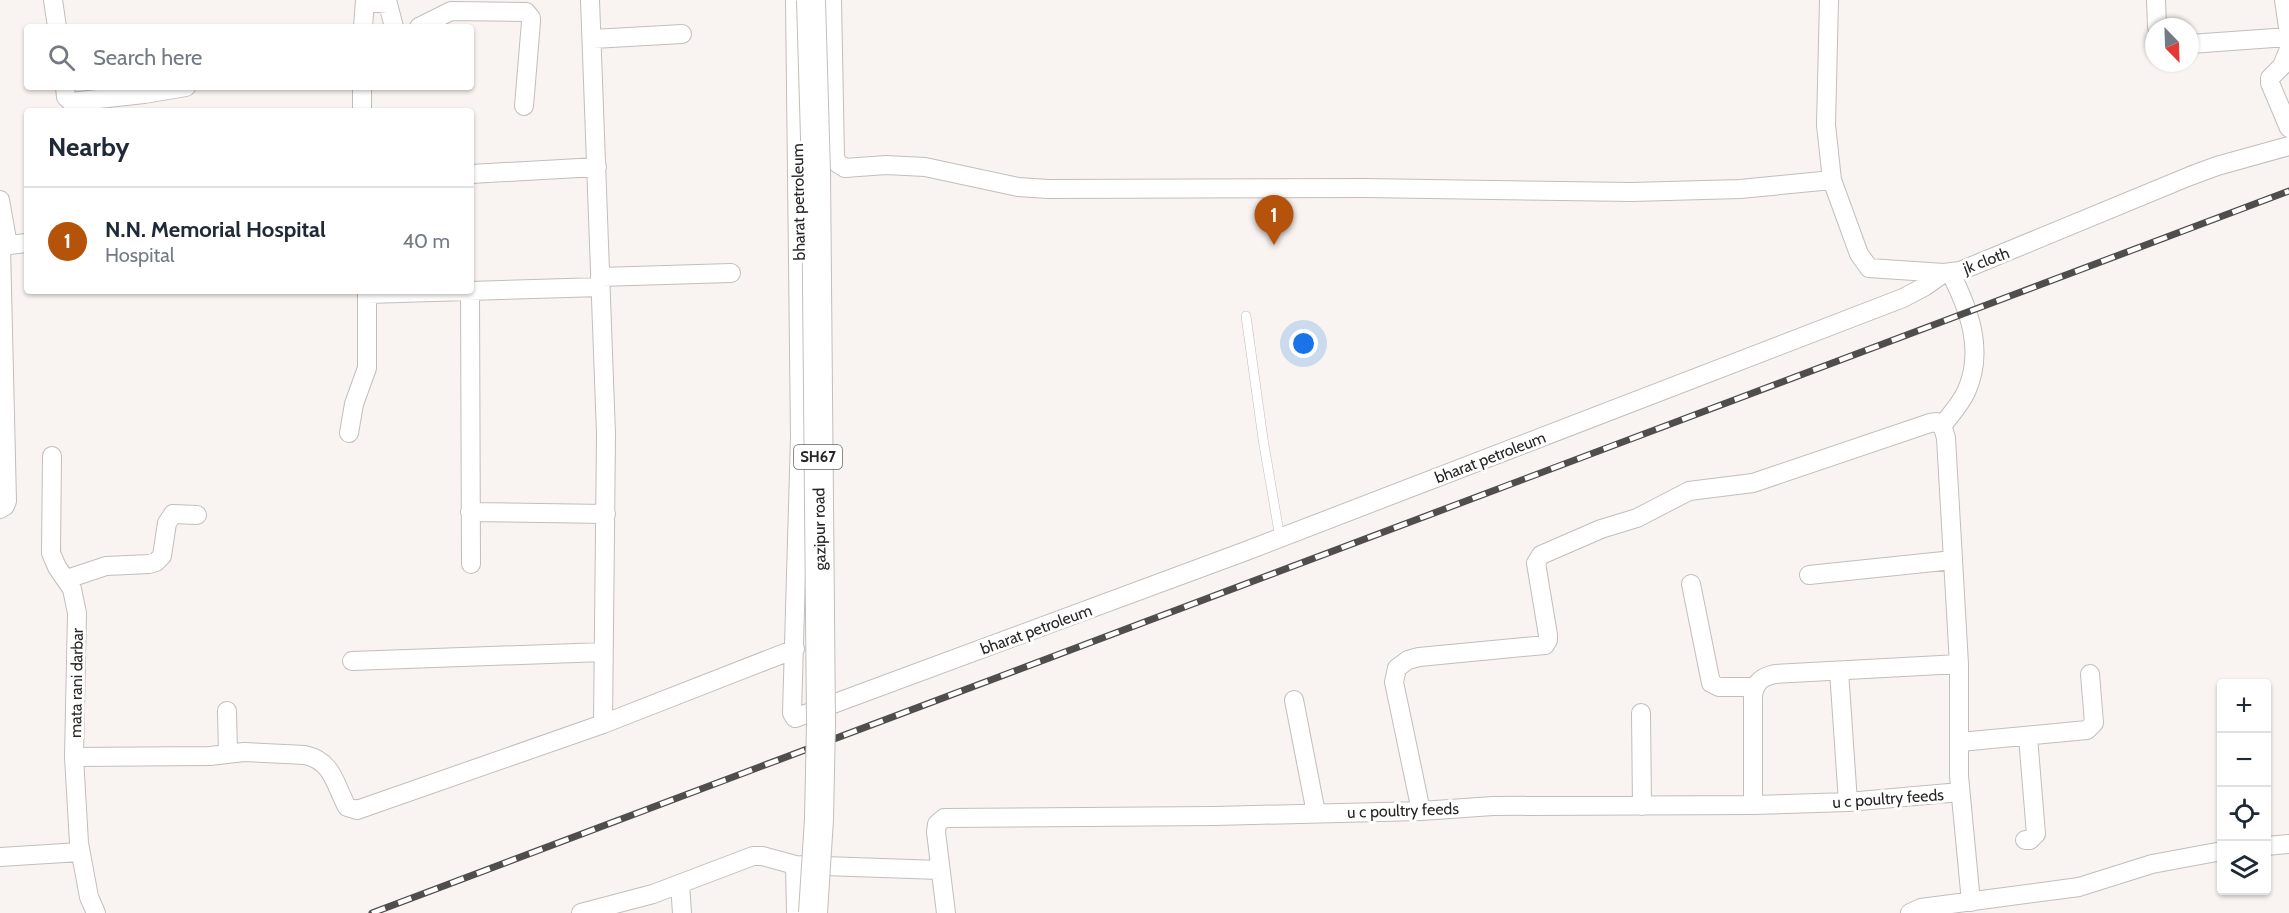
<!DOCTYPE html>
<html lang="en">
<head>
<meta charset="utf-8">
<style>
	:root { --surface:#fff; --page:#f2f2f3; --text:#1f2937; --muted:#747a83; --line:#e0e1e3; --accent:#b45309 }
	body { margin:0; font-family:Cabin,sans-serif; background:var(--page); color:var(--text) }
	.controls { position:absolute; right:18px; bottom:18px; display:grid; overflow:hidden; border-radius:6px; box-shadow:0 2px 4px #0004 }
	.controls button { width:54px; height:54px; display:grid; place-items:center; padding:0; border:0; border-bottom:2px solid var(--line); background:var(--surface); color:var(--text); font:30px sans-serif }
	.compass { position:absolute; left:2145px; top:18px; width:54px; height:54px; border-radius:50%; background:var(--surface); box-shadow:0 2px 4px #0004; rotate:157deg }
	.you { position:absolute; left:1304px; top:344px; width:21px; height:21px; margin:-15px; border:4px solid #fff; border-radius:50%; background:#1a73e8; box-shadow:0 0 0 9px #1a73e833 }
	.badge { display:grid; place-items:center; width:39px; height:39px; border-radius:50%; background:var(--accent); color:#fff; font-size:20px; font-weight:700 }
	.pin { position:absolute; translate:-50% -50px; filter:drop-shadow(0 2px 3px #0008) }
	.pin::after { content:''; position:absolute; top:32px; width:21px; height:18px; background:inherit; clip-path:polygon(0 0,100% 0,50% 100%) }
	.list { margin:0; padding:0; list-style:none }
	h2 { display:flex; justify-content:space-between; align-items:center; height:78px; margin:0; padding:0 24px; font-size:26px }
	h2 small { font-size:20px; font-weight:400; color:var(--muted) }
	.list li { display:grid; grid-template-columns:39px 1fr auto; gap:18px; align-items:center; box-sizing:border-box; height:108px; padding:0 24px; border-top:2px solid var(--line) }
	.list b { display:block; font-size:22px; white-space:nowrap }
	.list p { margin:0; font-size:20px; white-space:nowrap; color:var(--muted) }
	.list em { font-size:20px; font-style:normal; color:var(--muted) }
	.icon { flex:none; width:33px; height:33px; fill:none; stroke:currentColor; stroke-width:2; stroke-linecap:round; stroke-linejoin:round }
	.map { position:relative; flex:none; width:2289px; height:913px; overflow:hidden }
	.search { position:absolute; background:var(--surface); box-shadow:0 2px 4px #0004; left:24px; top:24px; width:450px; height:66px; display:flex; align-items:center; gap:15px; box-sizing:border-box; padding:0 21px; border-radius:6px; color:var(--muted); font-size:22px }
	.panel { position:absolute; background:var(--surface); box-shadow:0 2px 4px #0004; left:24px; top:108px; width:450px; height:186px; border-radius:6px }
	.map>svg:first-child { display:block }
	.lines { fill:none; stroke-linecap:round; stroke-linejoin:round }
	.service-casing { stroke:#c2bebb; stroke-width:10 }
	.minor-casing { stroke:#c2bebb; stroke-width:20 }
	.service { stroke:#fff; stroke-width:9 }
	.minor { stroke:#fff; stroke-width:18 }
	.rail-casing { stroke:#504e4c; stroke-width:7 }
	.rail { stroke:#fff; stroke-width:4.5; stroke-dasharray:14; stroke-linecap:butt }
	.primary-bridge-casing { stroke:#c2bebb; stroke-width:30; stroke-linecap:butt }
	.primary-bridge { stroke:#fff; stroke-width:28 }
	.labels { text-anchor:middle; stroke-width:6; stroke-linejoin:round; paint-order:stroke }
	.shield { fill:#fff; stroke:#686766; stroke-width:1.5 }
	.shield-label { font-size:15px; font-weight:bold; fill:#282625 }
	.street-label { font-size:16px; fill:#282625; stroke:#fff }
</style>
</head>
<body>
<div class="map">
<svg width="2289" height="913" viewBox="0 0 2289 913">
	<rect width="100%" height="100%" fill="#f9f4f1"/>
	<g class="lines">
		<defs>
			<path id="service" d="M1246 316 1263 439 1280 538"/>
			<path id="minor" d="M53 0 57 27
				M590 0 606 434 603 724
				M795 0 800 437 792 713 795 718 1246 551 1903 298 1924 287 1944 273
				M832 0 835 156 837 163 845 168 886 165 925 167 1018 187 1048 189 1364 188 1632 192 1740 189 1832 180
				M1829 0 1826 125 1832 180 1859 254 1869 268 1944 273 1960 271 2190 176 2217 166 2289 146
				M2156 0 2157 27
				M2284 0 2289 34
				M365 1 388 4 394 27
				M363 27 365 0
				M419 27 451 11 526 12 531 18V22L524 106
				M593 39 682 34
				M2190 44 2289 37
				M2289 49 2282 66 2270 78V83L2289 128
				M65 87 66 97 71 102 144 94 186 87
				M362 87V111
				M471 174 597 167
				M0 200 8 245
				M0 246 27 243
				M600 277 731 273
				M470 292 471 564
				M367 294 600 287
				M1942 426C1950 415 1960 405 1966 392 1985 351 1969 309 1950 272
				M349 433 354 404 367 368V291
				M52 456 51 553 57 567 72 589 77 613 74 757 79 843 89 897 96 913
				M0 509 5 506 7 501 1 246
				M470 512 606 514
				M1809 575 1953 560
				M67 579 106 566 149 564 156 562 162 556 167 523 173 514 197 515
				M1691 584 1711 683 1719 687H1754
				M352 661 603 652
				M1839 671 1848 802
				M1294 700 1316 813
				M227 711 228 753
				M1641 713 1642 806
				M1960 742 2087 730 2094 723 2090 674
				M74 757 210 756 244 752 305 755C333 761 335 785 347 807L357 810 603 724 795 649
				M1753 805V695C1756 681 1762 677 1775 674L1959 664
				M1421 811 1394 682 1397 668 1408 660 1419 657 1545 645 1548 640V635L1536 563 1541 555 1601 529 1637 518 1689 491 1753 483 1930 423 1937 422 1943 428 1946 438 1959 664V776L1971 902
				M2025 840H2030L2036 834 2028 737
				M2266 846 2289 844
				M0 857 80 852
				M795 865 796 913
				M680 884 682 913
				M581 913 653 894 753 856H762L795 865 940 870
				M946 913 936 832 937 824 944 818 1215 816 1421 811 1493 806 1753 805 1848 802 1960 792
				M1910 913 1921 908 2079 887 2152 864 2222 851"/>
		</defs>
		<use href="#service" class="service-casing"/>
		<use href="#minor" class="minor-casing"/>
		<use href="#service" class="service"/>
		<use href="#minor" class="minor"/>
		<defs>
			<path id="rail" d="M372 913 2289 191"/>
		</defs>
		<use href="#rail" class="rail-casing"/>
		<use href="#rail" class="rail"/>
		<defs>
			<path id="primary-bridge" d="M811 0 816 172 821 724 819 819 813 913"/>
		</defs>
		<use href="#primary-bridge" class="primary-bridge-casing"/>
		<use href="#primary-bridge" class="primary-bridge"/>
	</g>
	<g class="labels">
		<rect class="shield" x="794" y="445" width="48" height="24" rx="4.5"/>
		<g class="shield-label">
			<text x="818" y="462">SH67</text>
		</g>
		<g class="street-label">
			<text transform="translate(798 202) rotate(-91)" y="6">bharat petroleum</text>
			<text transform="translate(1986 260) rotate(-21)" y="6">jk cloth</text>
			<text transform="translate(1490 457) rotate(-21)" y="6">bharat petroleum</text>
			<text transform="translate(819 529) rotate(-91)" y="6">gazipur road</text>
			<text transform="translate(1036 629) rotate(-20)" y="6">bharat petroleum</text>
			<text transform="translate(76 683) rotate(-89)" y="6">mata rani darbar</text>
			<text transform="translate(1888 798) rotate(-4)" y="6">u c poultry feeds</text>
			<text transform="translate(1403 810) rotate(-2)" y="6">u c poultry feeds</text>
		</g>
	</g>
</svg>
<div class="controls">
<button>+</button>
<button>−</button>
<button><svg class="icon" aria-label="locate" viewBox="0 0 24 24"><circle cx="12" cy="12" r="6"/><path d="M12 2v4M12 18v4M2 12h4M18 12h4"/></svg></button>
<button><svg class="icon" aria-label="layers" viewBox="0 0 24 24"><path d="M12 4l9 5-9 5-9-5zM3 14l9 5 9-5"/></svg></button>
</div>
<svg class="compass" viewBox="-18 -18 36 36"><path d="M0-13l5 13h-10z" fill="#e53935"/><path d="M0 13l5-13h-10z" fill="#747a83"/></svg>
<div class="you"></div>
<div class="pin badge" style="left:1274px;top:245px">1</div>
<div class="search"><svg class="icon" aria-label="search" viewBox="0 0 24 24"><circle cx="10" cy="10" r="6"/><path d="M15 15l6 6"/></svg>Search here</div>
<section class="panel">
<h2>Nearby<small></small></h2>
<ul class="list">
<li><span class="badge">1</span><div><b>N.N. Memorial Hospital</b><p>Hospital</p></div><em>40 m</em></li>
</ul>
</section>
</div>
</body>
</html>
